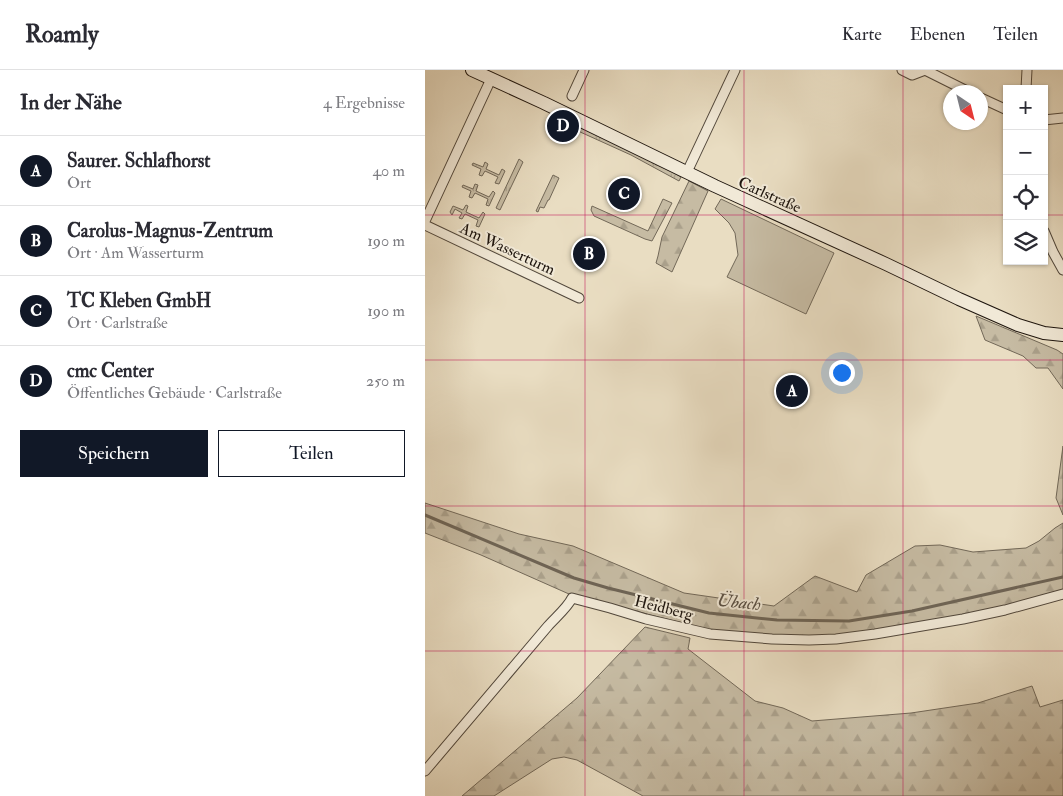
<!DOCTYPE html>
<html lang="de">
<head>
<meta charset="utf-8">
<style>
	:root { --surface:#fff; --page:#f2f2f3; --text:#2b2b33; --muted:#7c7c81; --line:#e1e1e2; --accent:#111827 }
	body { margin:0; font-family:"IM FELL Double Pica",serif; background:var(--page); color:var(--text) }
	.controls { position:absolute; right:15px; top:15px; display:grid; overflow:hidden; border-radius:0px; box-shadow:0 1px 4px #0004 }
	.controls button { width:45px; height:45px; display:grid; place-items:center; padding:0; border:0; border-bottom:1px solid var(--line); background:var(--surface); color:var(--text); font:25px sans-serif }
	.compass { position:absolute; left:518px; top:15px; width:45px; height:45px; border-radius:50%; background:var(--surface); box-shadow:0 1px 4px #0004; rotate:145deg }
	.you { position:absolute; left:416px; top:302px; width:18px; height:18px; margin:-12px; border:4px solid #fff; border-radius:50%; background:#1a73e8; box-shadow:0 0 0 8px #1a73e833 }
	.badge { display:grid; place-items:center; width:32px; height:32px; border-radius:50%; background:var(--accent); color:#fff; font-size:16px; font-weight:700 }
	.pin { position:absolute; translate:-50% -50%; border:2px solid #fff; box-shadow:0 1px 5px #0006 }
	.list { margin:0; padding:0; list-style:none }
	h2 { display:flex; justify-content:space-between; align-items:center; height:65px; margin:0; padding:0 20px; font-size:21px }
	h2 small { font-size:16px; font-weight:400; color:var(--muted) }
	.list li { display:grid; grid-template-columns:32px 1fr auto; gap:15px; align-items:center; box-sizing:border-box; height:70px; padding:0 20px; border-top:1px solid var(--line) }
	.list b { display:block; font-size:19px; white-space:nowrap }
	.list p { margin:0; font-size:16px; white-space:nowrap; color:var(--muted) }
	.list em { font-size:16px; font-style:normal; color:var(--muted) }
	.actions { display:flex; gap:10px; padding:15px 20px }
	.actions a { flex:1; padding:11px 0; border:1px solid var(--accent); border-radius:0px; text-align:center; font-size:18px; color:var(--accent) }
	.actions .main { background:var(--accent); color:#fff }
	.icon { flex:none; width:28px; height:28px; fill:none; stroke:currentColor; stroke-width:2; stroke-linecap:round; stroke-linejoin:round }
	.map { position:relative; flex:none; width:638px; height:726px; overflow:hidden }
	header { display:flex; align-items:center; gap:30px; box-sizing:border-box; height:70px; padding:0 25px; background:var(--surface); border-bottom:1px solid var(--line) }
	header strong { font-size:24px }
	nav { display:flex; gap:28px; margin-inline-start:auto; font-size:18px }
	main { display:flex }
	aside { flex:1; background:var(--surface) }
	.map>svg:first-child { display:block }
	.grass { fill:url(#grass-tufts); stroke:#726858 }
	.forest { fill:url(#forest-firs); stroke:#726858 }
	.park { fill:#c6bba3; stroke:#726858 }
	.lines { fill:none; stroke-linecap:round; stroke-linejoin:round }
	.stream { stroke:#6e6455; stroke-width:3 }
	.minor-casing { stroke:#51473b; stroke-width:11 }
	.secondary-casing { stroke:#1e150e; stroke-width:14 }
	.minor { stroke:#f1e9d7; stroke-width:9 }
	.secondary { stroke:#f1e9d7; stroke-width:12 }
	.grid { fill:none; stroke:#c2185b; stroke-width:1; stroke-opacity:0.55 }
	.labels { text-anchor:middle; stroke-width:4; stroke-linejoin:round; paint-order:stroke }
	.street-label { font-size:16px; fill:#1e150e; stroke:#f1e9d7 }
	.water-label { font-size:18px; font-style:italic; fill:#5a5044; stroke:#f1e9d7 }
</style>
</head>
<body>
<header>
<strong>Roamly</strong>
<nav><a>Karte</a><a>Ebenen</a><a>Teilen</a></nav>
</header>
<main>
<aside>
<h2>In der Nähe<small>4 Ergebnisse</small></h2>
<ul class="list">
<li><span class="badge">A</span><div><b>Saurer. Schlafhorst</b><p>Ort</p></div><em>40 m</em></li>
<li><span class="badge">B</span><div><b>Carolus-Magnus-Zentrum</b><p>Ort · Am Wasserturm</p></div><em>190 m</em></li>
<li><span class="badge">C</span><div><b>TC Kleben GmbH</b><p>Ort · Carlstraße</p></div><em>190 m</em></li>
<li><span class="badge">D</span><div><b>cmc Center</b><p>Öffentliches Gebäude · Carlstraße</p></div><em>250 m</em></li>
</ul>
<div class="actions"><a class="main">Speichern</a><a>Teilen</a></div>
</aside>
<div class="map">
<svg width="638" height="726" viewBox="0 0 638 726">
	<defs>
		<pattern id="grass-tufts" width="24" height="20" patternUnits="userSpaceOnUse" patternTransform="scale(1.25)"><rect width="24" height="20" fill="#c6bba3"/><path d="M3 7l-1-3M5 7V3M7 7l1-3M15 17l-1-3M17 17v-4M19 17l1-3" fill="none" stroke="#aaa08b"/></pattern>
		<pattern id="forest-firs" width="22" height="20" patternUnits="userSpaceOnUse" patternTransform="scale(1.25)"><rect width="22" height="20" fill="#c6bba3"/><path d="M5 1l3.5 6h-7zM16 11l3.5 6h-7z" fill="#aaa08b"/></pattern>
	</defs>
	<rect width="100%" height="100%" fill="#e9ddc2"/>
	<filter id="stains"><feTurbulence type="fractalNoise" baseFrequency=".004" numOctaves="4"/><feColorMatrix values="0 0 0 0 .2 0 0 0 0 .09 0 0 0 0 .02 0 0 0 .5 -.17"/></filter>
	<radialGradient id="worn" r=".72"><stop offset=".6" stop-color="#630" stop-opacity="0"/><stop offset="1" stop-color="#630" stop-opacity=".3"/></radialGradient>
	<path class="grass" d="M155 56 220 86 256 107 254 111 206 85 153 61Z
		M94 89 98 92 75 140 71 138Z
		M60 92 63 94 61 99 74 105 77 99 80 101 74 114 70 113 73 107 60 101 57 106 54 105 56 99 47 95 48 93 58 97Z
		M128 105 134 108 124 130H123L119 138 115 137 113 142 111 141Z
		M50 114 53 115 51 121 64 127 68 121 70 123 64 136 61 135 63 129 50 123 47 128 44 127 46 121 37 117 38 115 48 119Z
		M41 135 43 136 41 142 54 148 58 142 60 144 54 157 51 156 53 150 40 144 37 149 34 148 37 143 30 139 27 145 25 142 28 136 38 140Z"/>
	<path class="forest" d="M264 111 283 121 247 202 231 193 233 186 237 167Z
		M238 129 247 133 227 171 220 169 169 146 166 140 167 136 223 161Z
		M551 246 632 280 638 284V319L623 298H611L598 286 560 270Z
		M638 376V445L631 428Z
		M0 433 94 464 148 476 259 523 349 536 390 506 432 522 441 505 490 476 515 475 548 482 601 478 614 471 630 458 638 453V522L598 533 521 549 402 567 351 565 285 560 167 530 153 528 56 485 0 463Z
		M220 557 265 568 263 579 330 631 358 638 387 651 486 643 553 633 607 616 615 637 638 630V726H218L152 690 139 687 127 689 69 726H37L152 628Z"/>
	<path class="park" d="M296 129 409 183 381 244 302 207 313 185 310 163 304 153 290 139Z"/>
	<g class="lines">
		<path class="stream" d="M0 445 149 508 183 518 284 543 352 550 424 551 487 541 638 507"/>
		<defs>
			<path id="minor" d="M477 0 487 5 500 0 544 22
				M601 19 602 0
				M147 26 159 0
				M556 28 582 40
				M619 50 638 48
				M262 102 310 0
				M0 151 66 9
				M0 155 154 228
				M619 161 628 182 638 200
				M0 701 123 556C130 548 143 537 147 528L185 538 221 549 285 564 347 569 384 570 411 569 450 564 538 549 580 540 638 524"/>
			<path id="secondary" d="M47 0 119 33 290 116 461 194 534 229 593 255 619 263 638 265"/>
		</defs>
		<use href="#minor" class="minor-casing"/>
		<use href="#secondary" class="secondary-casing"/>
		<use href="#minor" class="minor"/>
		<use href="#secondary" class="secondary"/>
	</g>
	<path class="grid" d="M160 0V726M319 0V726M478 0V726M0 145H582M619 145H638M0 290H638M0 436H638M0 581H638"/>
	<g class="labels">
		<g class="street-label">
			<text transform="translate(345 124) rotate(24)" y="6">Carlstraße</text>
			<text transform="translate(83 178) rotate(25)" y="6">Am Wasserturm</text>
			<text transform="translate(239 537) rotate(14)" y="6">Heidberg</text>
		</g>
		<g class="water-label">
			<text transform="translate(314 532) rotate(6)" y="6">Übach</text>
		</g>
	</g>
	<rect width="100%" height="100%" filter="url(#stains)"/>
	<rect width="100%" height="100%" fill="url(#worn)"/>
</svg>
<div class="controls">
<button>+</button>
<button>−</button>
<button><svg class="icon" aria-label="locate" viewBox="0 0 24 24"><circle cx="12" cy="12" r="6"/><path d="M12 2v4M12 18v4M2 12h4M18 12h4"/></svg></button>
<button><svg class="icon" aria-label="layers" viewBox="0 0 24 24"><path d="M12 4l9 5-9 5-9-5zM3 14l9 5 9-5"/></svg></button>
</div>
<svg class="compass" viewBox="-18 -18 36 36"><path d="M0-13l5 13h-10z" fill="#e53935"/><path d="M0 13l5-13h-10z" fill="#7c7c81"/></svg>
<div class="you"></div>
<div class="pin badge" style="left:367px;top:321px">A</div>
<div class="pin badge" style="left:164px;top:184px">B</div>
<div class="pin badge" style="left:199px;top:124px">C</div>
<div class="pin badge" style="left:138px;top:56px">D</div>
</div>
</main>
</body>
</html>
